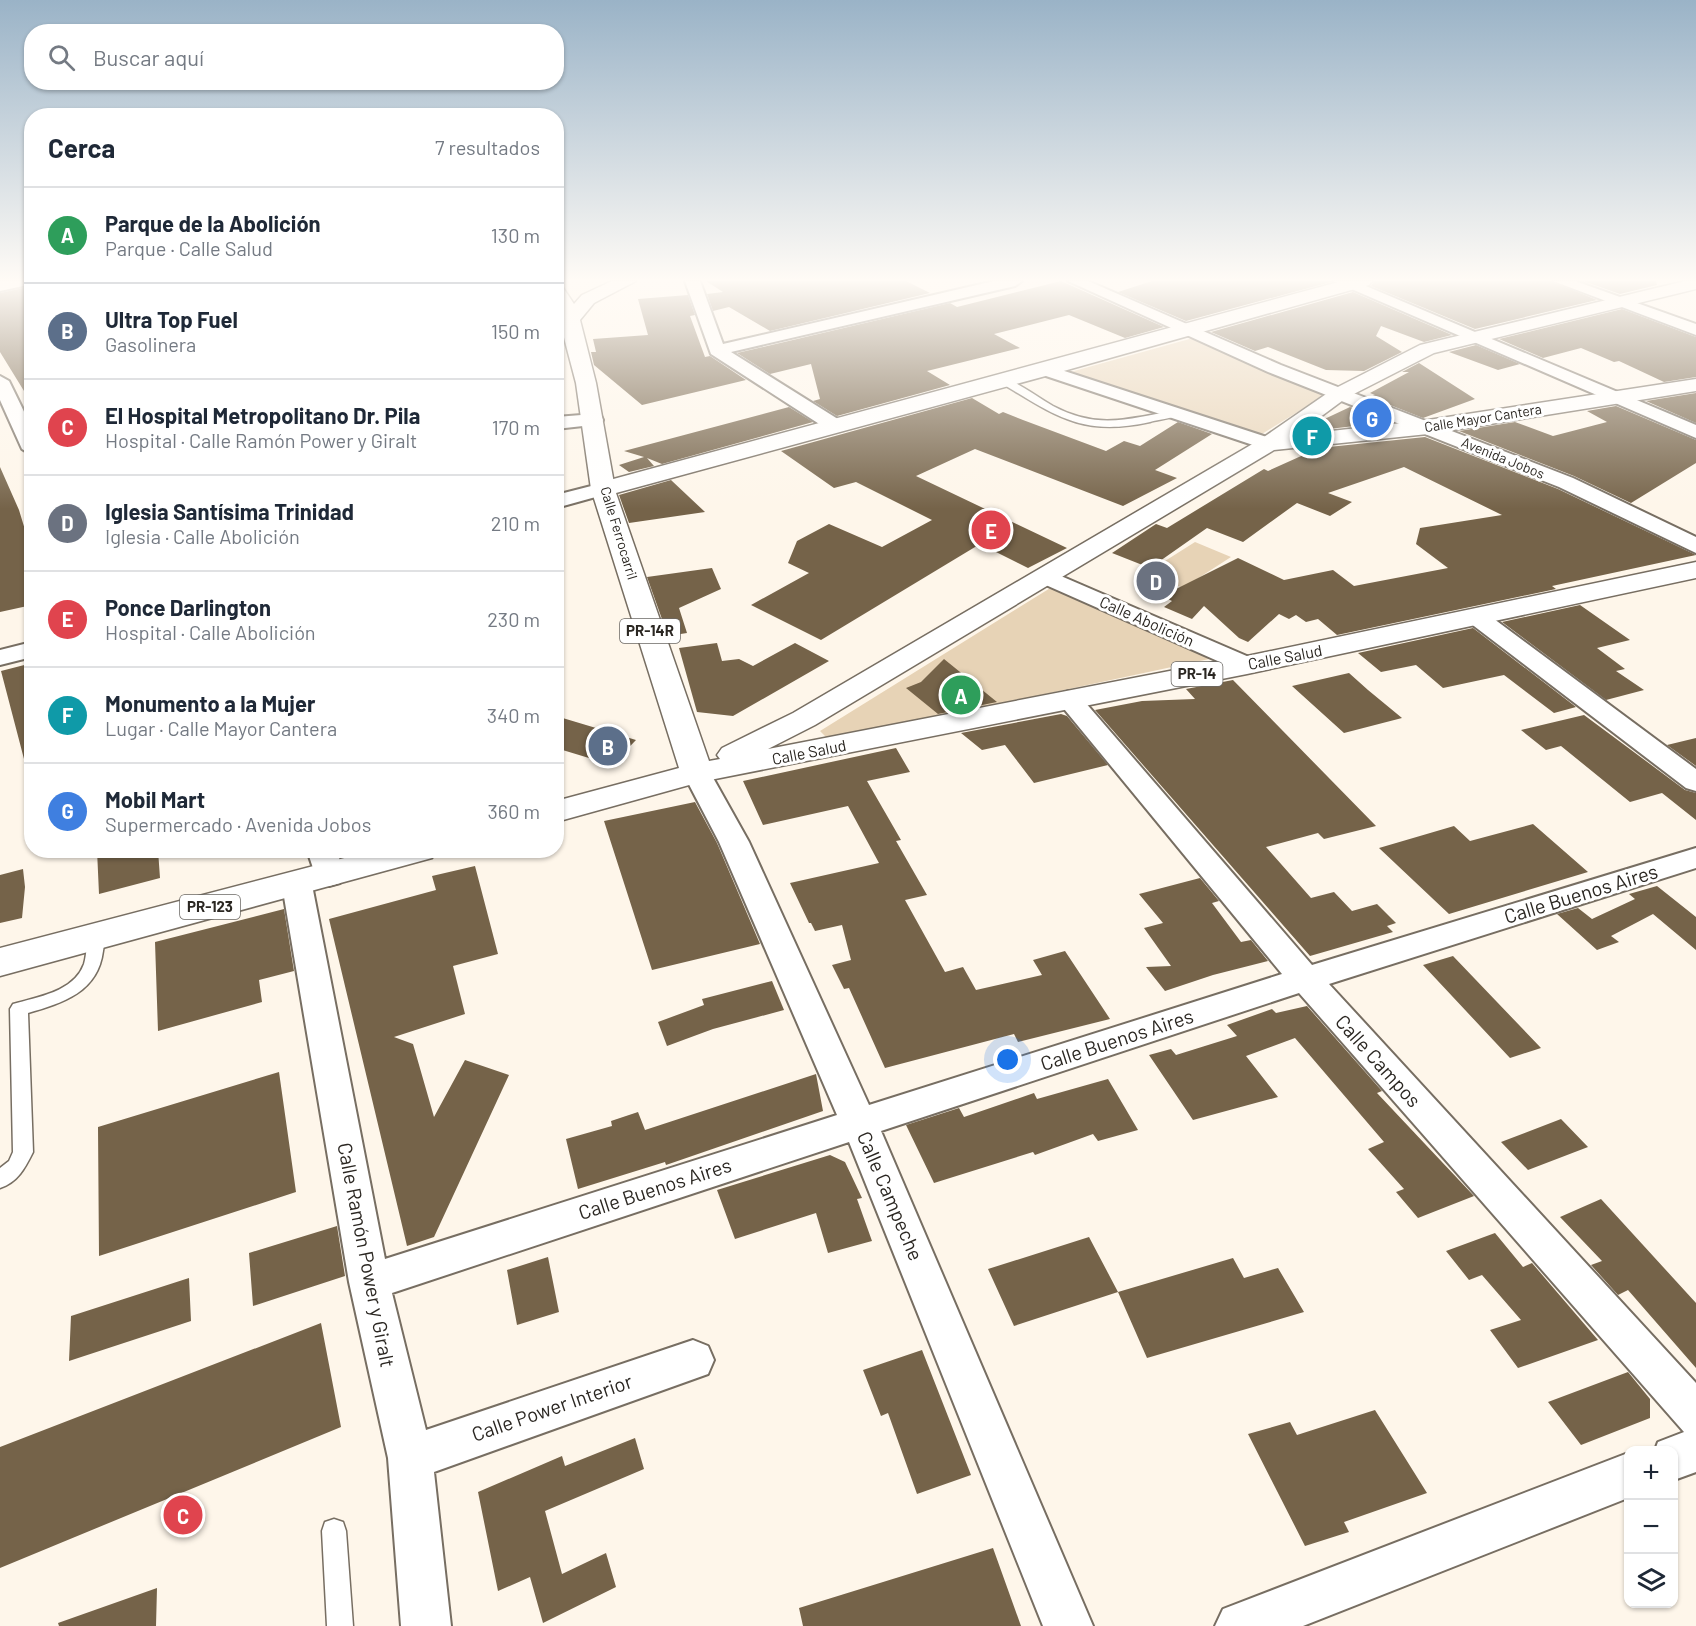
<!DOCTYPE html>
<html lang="es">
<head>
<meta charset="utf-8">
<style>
	:root { --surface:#fff; --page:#f2f2f3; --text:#1f2937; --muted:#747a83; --line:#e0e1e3; --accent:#6e5ad4 }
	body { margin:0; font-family:Barlow,sans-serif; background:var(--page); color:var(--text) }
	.controls { position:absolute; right:18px; bottom:18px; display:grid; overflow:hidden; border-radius:12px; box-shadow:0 2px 4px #0004 }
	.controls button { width:54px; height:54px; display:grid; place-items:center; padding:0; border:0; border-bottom:2px solid var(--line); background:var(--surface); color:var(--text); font:30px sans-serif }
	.you { position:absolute; left:1008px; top:1060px; width:21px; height:21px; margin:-15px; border:4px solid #fff; border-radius:50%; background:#1a73e8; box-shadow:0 0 0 9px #1a73e833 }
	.badge { display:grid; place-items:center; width:39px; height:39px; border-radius:50%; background:var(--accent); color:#fff; font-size:20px; font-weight:700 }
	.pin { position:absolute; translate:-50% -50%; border:3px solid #fff; box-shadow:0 2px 6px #0006 }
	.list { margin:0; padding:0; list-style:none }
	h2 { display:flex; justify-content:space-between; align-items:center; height:78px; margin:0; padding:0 24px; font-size:26px }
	h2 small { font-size:20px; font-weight:400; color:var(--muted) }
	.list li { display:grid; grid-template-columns:39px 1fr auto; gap:18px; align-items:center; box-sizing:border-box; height:96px; padding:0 24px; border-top:2px solid var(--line) }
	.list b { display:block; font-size:22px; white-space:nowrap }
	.list p { margin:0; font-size:20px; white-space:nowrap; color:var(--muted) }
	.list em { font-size:20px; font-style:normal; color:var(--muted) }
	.icon { flex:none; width:33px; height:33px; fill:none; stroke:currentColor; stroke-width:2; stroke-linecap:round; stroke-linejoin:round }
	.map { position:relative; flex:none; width:1696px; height:1626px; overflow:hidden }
	.search { position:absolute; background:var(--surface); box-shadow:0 2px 4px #0004; left:24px; top:24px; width:540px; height:66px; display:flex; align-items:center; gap:15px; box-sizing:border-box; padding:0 21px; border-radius:24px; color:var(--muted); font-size:22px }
	.panel { position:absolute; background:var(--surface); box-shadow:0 2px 4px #0004; left:24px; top:108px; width:540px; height:750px; border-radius:24px }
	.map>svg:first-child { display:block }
	.green { fill:#e7d3b6 }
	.building { fill:#756349 }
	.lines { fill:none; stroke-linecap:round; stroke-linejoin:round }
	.service-casing { stroke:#776e62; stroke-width:3 }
	.minor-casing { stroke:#776e62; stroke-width:4 }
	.tertiary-casing { stroke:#776e62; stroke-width:3 }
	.primary-casing { stroke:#776e62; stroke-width:3 }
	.service { fill:#fff; fill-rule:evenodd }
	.minor { fill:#fff; fill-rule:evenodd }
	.tertiary { fill:#fff; fill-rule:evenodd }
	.primary { fill:#fff; fill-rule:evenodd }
	.labels { text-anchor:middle; stroke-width:6; stroke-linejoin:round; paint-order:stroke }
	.far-street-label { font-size:14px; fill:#2b2722; stroke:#fff }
	.shield { fill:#fff; stroke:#6b6864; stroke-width:1.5 }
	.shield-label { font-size:15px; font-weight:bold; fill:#2b2722 }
	.street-label { font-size:16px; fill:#2b2722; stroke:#fff }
	.near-street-label { font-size:20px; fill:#2b2722; stroke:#fff }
</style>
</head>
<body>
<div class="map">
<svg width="1696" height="1626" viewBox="0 0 1696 1626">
	<rect width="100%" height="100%" fill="#fef6ea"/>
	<path class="green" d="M1193 338 1325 395 1257 437 1067 373Z
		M1195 542 1231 557 1183 588 1146 573Z
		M1052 587 1214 658 829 740 820 731Z"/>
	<path class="building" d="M706 281H906L930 293 770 331 729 307 713 311 707 294 723 292Z
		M1061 281 1164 327 1125 338 1069 315 994 334 1020 348 927 371 950 385 837 416 813 401 820 399 811 364 770 374 737 353 950 303 957 307Z
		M1152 281H1331V282L1186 321 1118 292Z
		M1374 281H1551L1597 300 1475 329 1371 286Z
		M1583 281H1656L1657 285 1620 294Z
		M32 286V404L0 352V293Z
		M1353 292 1452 335 1424 342 1381 326 1376 336 1402 352 1364 371 1326 370 1268 347 1255 351 1211 332Z
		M688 295 695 315 690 316 705 357 710 356 746 380 642 405 594 365 591 352H596L593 339 648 335 638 299Z
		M1622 309 1696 337V377L1664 382 1619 361 1614 362 1581 348 1543 358 1499 339Z
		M1476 345 1520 364 1498 370 1449 352Z
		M1419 363 1475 399 1423 418 1370 397 1375 395 1370 393 1409 372H1402Z
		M1696 393V423L1646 401Z
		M972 398 999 414 1003 412 1023 420 1106 451 1124 441 1140 446 1178 422 1212 434 1155 470 1177 478 1123 506 975 449 916 476 1067 548 1028 568 980 544 821 640 751 605 809 573 788 563 797 541 829 524 882 547 932 520 856 482 834 488 781 451Z
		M1616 406 1696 440V463L1631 503 1574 476 1459 431 1515 422 1553 436 1607 422 1587 411Z
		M789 407 813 422 662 464 647 458 654 466 629 472 619 465 644 457 624 451Z
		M1350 407 1389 422 1329 429 1316 423Z
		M1425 437 1558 489 1696 555 1552 586 1556 589 1337 635 1318 619 1306 622 1296 615 1289 619 1279 614 1248 642 1239 638 1204 606 1192 619 1164 607 1172 601 1162 596 1238 558 1284 580 1333 570 1354 586 1448 568 1416 544 1420 528 1502 515 1404 467 1328 493 1352 502 1330 516 1297 503 1243 542 1207 528 1150 568 1112 553 1156 524 1167 528 1264 469 1268 471 1319 448Z
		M0 467 19 510 26 533 32 532V605L0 612Z
		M671 480 705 512 629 523 619 495Z
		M712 568 721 589 679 608 687 633 668 636 647 577Z
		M1580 605 1630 640 1597 648 1625 669 1616 671 1644 690 1606 700 1502 622Z
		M1473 628 1576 707 1554 713 1504 675 1443 688 1416 665 1381 672 1358 653Z
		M717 643 722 661 739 659 753 666 795 643 829 661 733 716 697 712 679 648Z
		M944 659 997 702 938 714 906 688 921 682Z
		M32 663V758L24 759 1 671Z
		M1349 673 1368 690 1402 718 1344 733 1292 686Z
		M1233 680 1376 826 1324 839 1318 833 1266 847 1311 898 1334 892 1352 911 1377 904 1396 923 1387 926 1393 932 1310 956 1095 710 1142 701 1195 699 1186 689Z
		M1061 714 1067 716 1108 765 1034 783 1005 745 982 750 961 733Z
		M1584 715 1685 790 1696 793V820L1662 793 1630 802 1561 746 1546 750 1521 730Z
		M556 716 636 740 612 765 556 748Z
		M1696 738V766L1667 745Z
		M896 748 910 772 867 781 901 840 896 841 927 895 905 900 945 972 963 967 976 990 1042 975 1033 960 1065 951 1110 1019 1018 1042 1014 1034 885 1068 849 988 844 989 832 965 851 960 842 925 815 931 811 923H809L790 883 879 863 848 806 763 825 743 781Z
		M695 802 717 843 760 944 652 970 604 821Z
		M1533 824 1588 872 1449 914 1379 848 1454 826 1470 841Z
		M97 850H158L160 878 99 894Z
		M475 866 498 954 453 966 465 1014 394 1037 413 1044 434 1117 465 1060 509 1075 434 1237 407 1246 329 919 436 890 432 876Z
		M23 869 25 887 22 918 0 923V875Z
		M1200 878 1219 901 1212 903 1241 942 1251 940 1268 961 1213 975 1165 991 1146 967 1171 966 1144 928 1163 923 1139 894Z
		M1657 886 1696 917V950L1653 914 1611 936 1619 942 1597 950 1557 914 1578 908 1592 919 1635 899 1629 894Z
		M284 909 294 971 259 980 262 1002 158 1031 155 942Z
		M1453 956 1541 1048 1510 1058 1423 965Z
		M772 981 784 1010 713 1029 667 1046 658 1022 704 1005 702 999Z
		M1307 1006 1382 1091 1377 1093 1474 1196 1418 1218 1396 1192 1404 1189 1368 1149 1384 1142 1295 1038 1246 1056 1278 1097 1193 1120 1149 1055 1171 1049 1176 1055 1237 1036 1227 1025 1272 1009 1276 1013Z
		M279 1072 296 1192 99 1256 98 1127Z
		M816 1074 823 1111 666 1165 665 1162 578 1189 566 1139 612 1126 611 1121 638 1112 645 1130Z
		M1108 1079 1138 1130 1098 1141 1093 1134 1035 1155 1033 1152 934 1183 906 1125 959 1108 964 1117 1034 1093 1037 1099Z
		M1561 1119 1588 1147 1528 1170 1501 1142Z
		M830 1155 845 1162 862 1198 857 1199 872 1241 828 1253 816 1213 735 1239 717 1190Z
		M1601 1199 1696 1303V1368L1628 1290 1618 1295 1591 1265 1602 1261 1560 1217Z
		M337 1226 345 1276 253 1306 249 1253Z
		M1495 1233 1523 1267 1532 1263 1598 1340 1518 1368 1490 1330 1521 1320 1482 1275 1469 1280 1446 1251Z
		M1089 1237 1118 1292 1014 1326 988 1269Z
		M548 1257 559 1312 517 1325 507 1270Z
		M1233 1258 1244 1278 1278 1268 1304 1312 1147 1358 1118 1292Z
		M189 1278 191 1321 69 1361 71 1316Z
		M321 1323 341 1427 0 1568V1447Z
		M922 1350 971 1475 917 1494 888 1413 881 1416 863 1370Z
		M1628 1372 1650 1399V1418L1581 1445 1548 1402Z
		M1375 1410 1427 1493 1344 1522 1349 1532 1305 1546 1248 1434 1290 1422 1297 1435Z
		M635 1438 644 1469 545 1511 562 1574 606 1553 616 1587 543 1623 530 1577 498 1591 478 1492 562 1456 565 1466Z
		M993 1548 1021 1626H803L799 1608Z
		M157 1588 156 1626H59L58 1623Z"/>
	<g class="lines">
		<defs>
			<path id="service" d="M1004 378C1021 384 1037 397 1053 406 1098 430 1129 419 1176 410L1181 413C1173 419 1159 419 1150 422 1082 437 1056 416 1001 383V379Z
				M97 931 103 933C106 939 104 944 103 951 98 992 63 1003 28 1013L33 1152C25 1168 18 1182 0 1188V1168L9 1161 13 1152 10 1009 13 1004C37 997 74 992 84 964 87 954 86 942 91 933Z
				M334 1519 343 1522 346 1531 353 1626H327L322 1531 325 1522Z"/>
			<path id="minor" d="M0 281H32V284L0 291Z
				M685 281H700L723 344 994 281H1022L1015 286 731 352 841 421 843 425 841 429H827L711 354Z
				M1068 281H1088L1281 365 1573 478 1696 537V553L1559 487 1268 372Z
				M1333 281H1354L1696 425V438Z
				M1553 281H1575L1696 324V335Z
				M1046 365 1276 440 1279 444 1269 450 1262 448 1040 374 1037 370Z
				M0 376 9 381 32 428V455L22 449 0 400Z
				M594 414 601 416 603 420 601 424 556 429V417Z
				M603 483 610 485 613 489 610 493 556 508V495Z
				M1047 570 1256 660 1259 665 1256 670 1247 672 1238 670 1039 582 1036 577 1039 572Z
				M1478 611 1486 613 1696 769V791L1686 788 1470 623 1466 618 1470 613Z
				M32 642V657L0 665V650Z
				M1069 691 1078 694 1312 965 1696 848V868L1329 984 1696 1383V1472L1674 1480V1450H1655L1658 1442 1684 1432 1299 993 881 1131 1093 1626H1043L849 1142 392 1293 426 1430 693 1340 708 1346 714 1360 708 1374 434 1472 451 1626H401L388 1458 349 1282 282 885 286 878 297 875 308 878 312 885 385 1259 837 1115 719 842 683 773 687 767 697 764 707 767 749 842 869 1105 1282 974 1060 704 1056 699 1060 694Z
				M307 850H337L344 876 340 883 329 886 318 883Z
				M1628 1453V1498L1303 1626H1215L1223 1609Z"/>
			<path id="tertiary" d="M612 281H636L594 303 580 320 596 383 615 489 611 494H595L591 489 576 383 556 307V285L562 286 574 304 582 295Z"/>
			<path id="primary" d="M1342 281H1372L1369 285 1053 374 616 493 709 761 720 759 717 755 722 748 793 713 1261 439 1332 390 1420 345 1685 281H1696V289L1434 353 1346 398 1296 435 1428 420 1696 379V391L1428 434 1274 450 815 725 768 749 1247 656 1696 562V578L1247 674 700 782 556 822V801L679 768 591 489 595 484Z
				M375 850H437L432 858 0 976V948Z"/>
		</defs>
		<use href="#service" class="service-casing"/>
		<use href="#minor" class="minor-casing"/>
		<use href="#tertiary" class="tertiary-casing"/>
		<use href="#primary" class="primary-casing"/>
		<use href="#service" class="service"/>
		<use href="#minor" class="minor"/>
		<use href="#tertiary" class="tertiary"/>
		<use href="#primary" class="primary"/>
	</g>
	<linearGradient id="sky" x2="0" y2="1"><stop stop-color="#9ab3c7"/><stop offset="0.55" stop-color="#fffbf6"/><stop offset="1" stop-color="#fffbf6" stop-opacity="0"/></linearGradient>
	<rect width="1696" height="509" fill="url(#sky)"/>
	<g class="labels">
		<g class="far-street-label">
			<text transform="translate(1483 418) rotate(-9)" y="5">Calle Mayor Cantera</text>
			<text transform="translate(1503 458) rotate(22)" y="5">Avenida Jobos</text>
			<text transform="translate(619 533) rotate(73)" y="5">Calle Ferrocarril</text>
		</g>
		<g class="shield">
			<rect x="620" y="619" width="60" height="24" rx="4.5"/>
			<rect x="1171.5" y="662" width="51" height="24" rx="4.5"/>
			<rect x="180" y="895" width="60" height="24" rx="4.5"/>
		</g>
		<g class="shield-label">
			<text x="650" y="636">PR-14R</text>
			<text x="1197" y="679">PR-14</text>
			<text x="210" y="912">PR-123</text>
		</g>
		<g class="street-label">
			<text transform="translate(1147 621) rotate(24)" y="6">Calle Abolición</text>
			<text transform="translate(1285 657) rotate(-11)" y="6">Calle Salud</text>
			<text transform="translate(809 752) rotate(-11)" y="6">Calle Salud</text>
		</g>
		<g class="near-street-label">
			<text transform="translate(1581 894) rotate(-17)" y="7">Calle Buenos Aires</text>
			<text transform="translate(1117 1040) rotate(-18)" y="7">Calle Buenos Aires</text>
			<text transform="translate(1378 1061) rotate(48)" y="7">Calle Campos</text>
			<text transform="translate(655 1189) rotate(-18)" y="7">Calle Buenos Aires</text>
			<text transform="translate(890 1196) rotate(67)" y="7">Calle Campeche</text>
			<text transform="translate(366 1255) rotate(79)" y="7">Calle Ramón Power y Giralt</text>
			<text transform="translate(552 1408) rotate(-19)" y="7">Calle Power Interior</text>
		</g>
	</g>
</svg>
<div class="controls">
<button>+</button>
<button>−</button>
<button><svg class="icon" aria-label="layers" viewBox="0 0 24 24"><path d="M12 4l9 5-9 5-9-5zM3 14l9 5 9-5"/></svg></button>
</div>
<div class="you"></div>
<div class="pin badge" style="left:961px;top:695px;background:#2e9e5b">A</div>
<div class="pin badge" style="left:608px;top:746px;background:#5c6f8a">B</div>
<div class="pin badge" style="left:183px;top:1515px;background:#e0444e">C</div>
<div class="pin badge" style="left:1156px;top:581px;background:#6b7280">D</div>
<div class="pin badge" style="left:991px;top:530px;background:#e0444e">E</div>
<div class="pin badge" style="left:1312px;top:436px;background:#0f9aa8">F</div>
<div class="pin badge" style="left:1372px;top:418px;background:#3f7fe0">G</div>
<div class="search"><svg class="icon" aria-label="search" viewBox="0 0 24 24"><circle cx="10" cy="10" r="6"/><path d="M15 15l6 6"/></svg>Buscar aquí</div>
<section class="panel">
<h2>Cerca<small>7 resultados</small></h2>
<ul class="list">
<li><span class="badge" style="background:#2e9e5b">A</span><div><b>Parque de la Abolición</b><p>Parque · Calle Salud</p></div><em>130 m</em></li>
<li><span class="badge" style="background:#5c6f8a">B</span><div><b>Ultra Top Fuel</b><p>Gasolinera</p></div><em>150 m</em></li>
<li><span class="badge" style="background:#e0444e">C</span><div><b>El Hospital Metropolitano Dr. Pila</b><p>Hospital · Calle Ramón Power y Giralt</p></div><em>170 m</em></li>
<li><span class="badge" style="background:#6b7280">D</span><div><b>Iglesia Santísima Trinidad</b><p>Iglesia · Calle Abolición</p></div><em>210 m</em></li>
<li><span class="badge" style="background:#e0444e">E</span><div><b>Ponce Darlington</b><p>Hospital · Calle Abolición</p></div><em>230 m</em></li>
<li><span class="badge" style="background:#0f9aa8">F</span><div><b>Monumento a la Mujer</b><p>Lugar · Calle Mayor Cantera</p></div><em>340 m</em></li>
<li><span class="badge" style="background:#3f7fe0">G</span><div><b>Mobil Mart</b><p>Supermercado · Avenida Jobos</p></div><em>360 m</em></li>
</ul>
</section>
</div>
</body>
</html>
